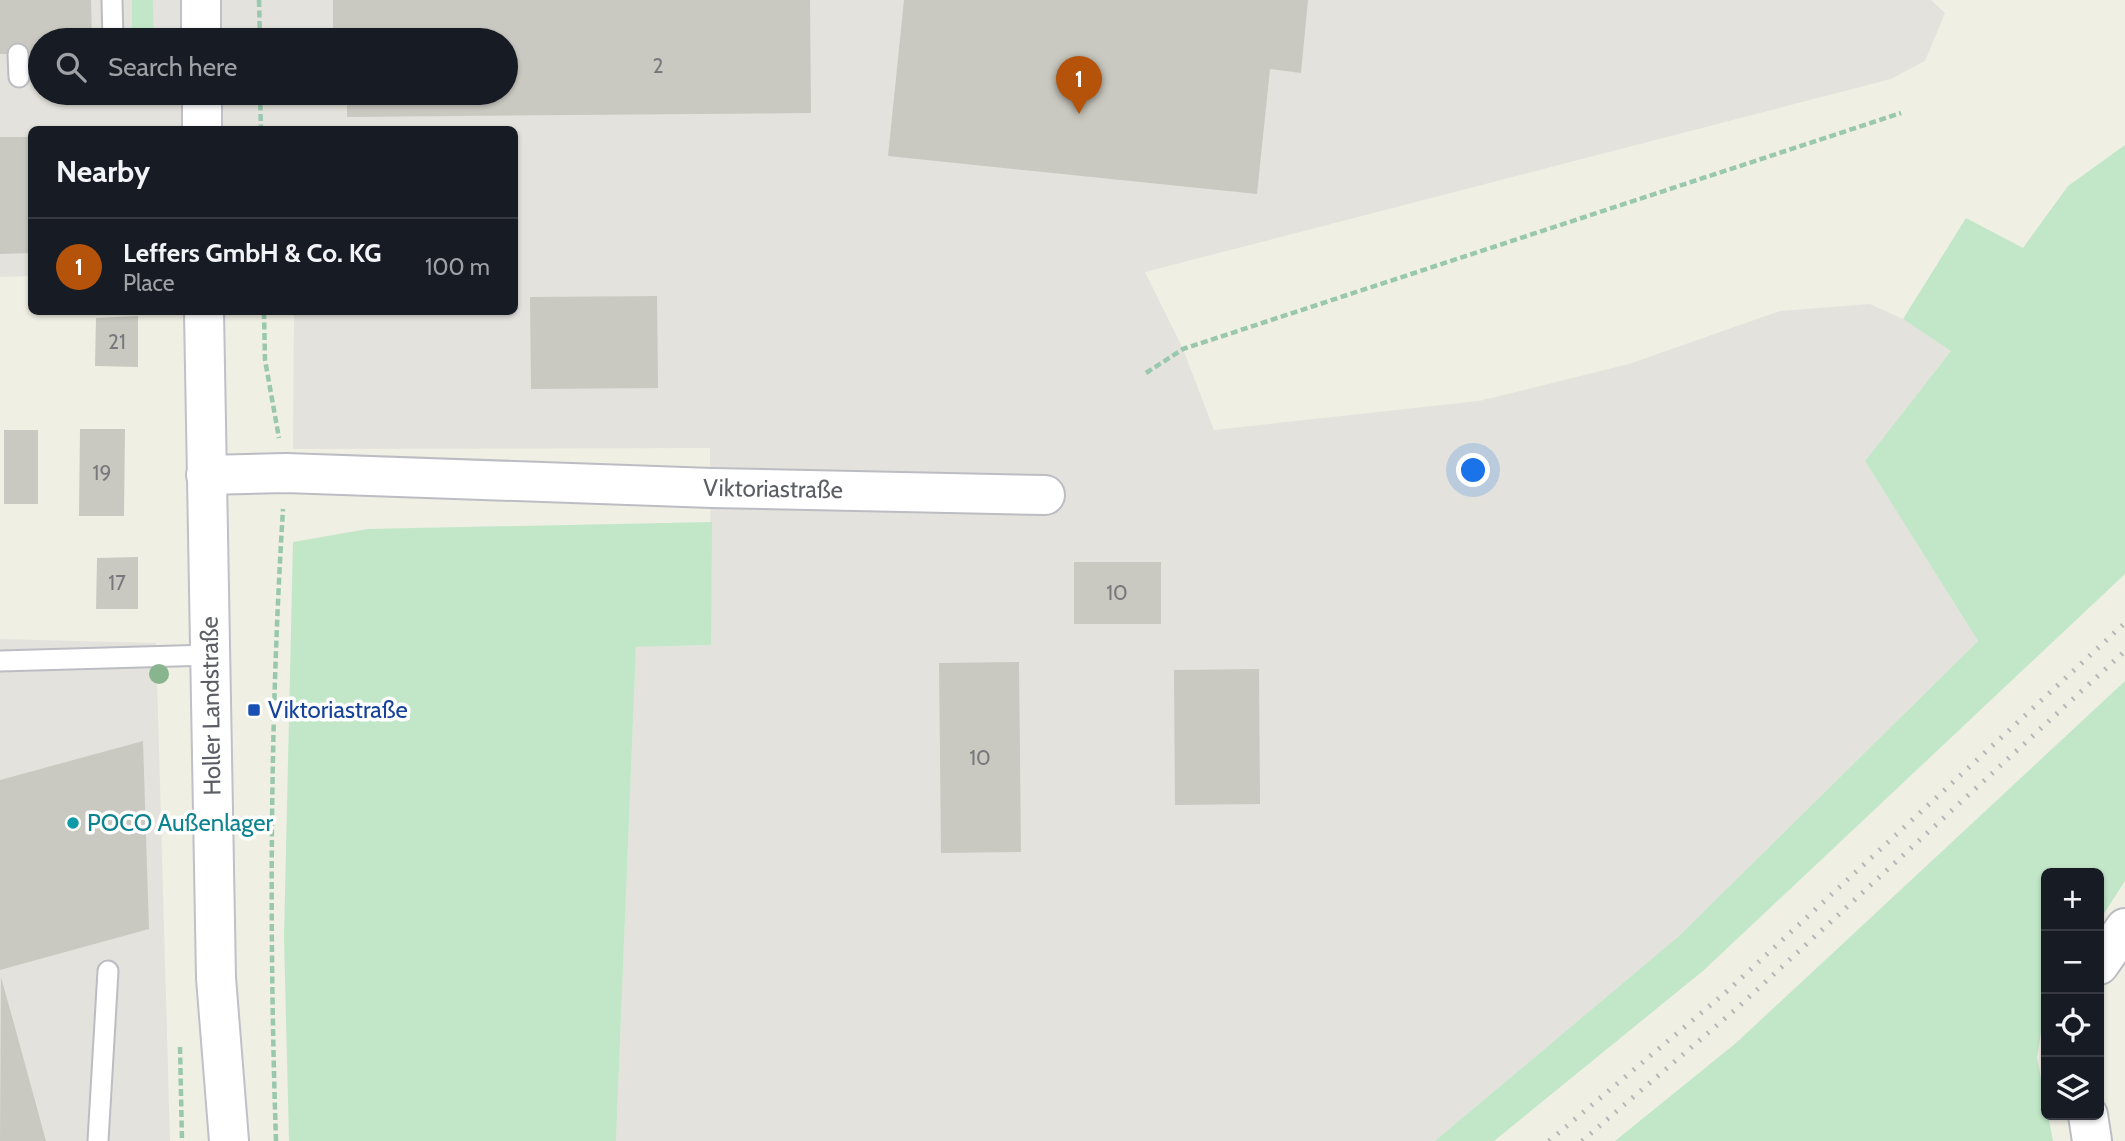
<!DOCTYPE html>
<html lang="en">
<head>
<meta charset="utf-8">
<style>
	:root { --surface:#171b24; --page:#242831; --text:#f1f3f6; --muted:#9ea1a6; --line:#363941; --accent:#b45309 }
	body { margin:0; font-family:Cabin,sans-serif; background:var(--page); color:var(--text) }
	.controls { position:absolute; right:21px; bottom:21px; display:grid; overflow:hidden; border-radius:10px; box-shadow:0 2px 5px #0004 }
	.controls button { width:63px; height:63px; display:grid; place-items:center; padding:0; border:0; border-bottom:2px solid var(--line); background:var(--surface); color:var(--text); font:35px sans-serif }
	.you { position:absolute; left:1474px; top:471px; width:24px; height:24px; margin:-18px; border:5px solid #fff; border-radius:50%; background:#1a73e8; box-shadow:0 0 0 10px #1a73e833 }
	.badge { display:grid; place-items:center; width:46px; height:46px; border-radius:50%; background:var(--accent); color:#fff; font-size:23px; font-weight:700 }
	.pin { position:absolute; translate:-50% -58px; filter:drop-shadow(0 2px 4px #0008) }
	.pin::after { content:''; position:absolute; top:37px; width:24px; height:21px; background:inherit; clip-path:polygon(0 0,100% 0,50% 100%) }
	.list { margin:0; padding:0; list-style:none }
	h2 { display:flex; justify-content:space-between; align-items:center; height:91px; margin:0; padding:0 28px; font-size:30px }
	h2 small { font-size:23px; font-weight:400; color:var(--muted) }
	.list li { display:grid; grid-template-columns:46px 1fr auto; gap:21px; align-items:center; box-sizing:border-box; height:98px; padding:0 28px; border-top:2px solid var(--line) }
	.list b { display:block; font-size:26px; white-space:nowrap }
	.list p { margin:0; font-size:23px; white-space:nowrap; color:var(--muted) }
	.list em { font-size:23px; font-style:normal; color:var(--muted) }
	.icon { flex:none; width:38px; height:38px; fill:none; stroke:currentColor; stroke-width:2; stroke-linecap:round; stroke-linejoin:round }
	.map { position:relative; flex:none; width:2125px; height:1141px; overflow:hidden }
	.search { position:absolute; background:var(--surface); box-shadow:0 2px 5px #0004; left:28px; top:28px; width:490px; height:77px; display:flex; align-items:center; gap:18px; box-sizing:border-box; padding:0 24px; border-radius:38px; color:var(--muted); font-size:26px }
	.panel { position:absolute; background:var(--surface); box-shadow:0 2px 5px #0004; left:28px; top:126px; width:490px; height:189px; border-radius:10px }
	.map>svg:first-child { display:block }
	.industrial { fill:#e3e2dc }
	.green { fill:#c1e7c8 }
	.building { fill:#cac9c1 }
	.lines { fill:none; stroke-linecap:round; stroke-linejoin:round }
	.service-casing { stroke:#bcbdc3; stroke-width:23 }
	.minor-casing { stroke:#bcbdc3; stroke-width:42 }
	.secondary-casing { stroke:#bfc0c8; stroke-width:42 }
	.path { stroke:#99c8af; stroke-width:4.5; stroke-dasharray:7 3.5; stroke-linecap:butt }
	.service { stroke:#fff; stroke-width:19 }
	.minor { stroke:#fff; stroke-width:38 }
	.secondary { stroke:#fff; stroke-width:38 }
	.rail { stroke:#b7b7b8; stroke-width:5; stroke-dasharray:2 9; stroke-linecap:butt }
	.tree { fill:#88b58e }
	.transit-dot { fill:#1a4fb4; stroke:#fff; stroke-width:2.5 }
	.culture-dot { fill:#0f9aa8; stroke:#fff; stroke-width:2.5 }
	.labels { text-anchor:middle; stroke-width:7; stroke-linejoin:round; paint-order:stroke }
	.number-label { font-size:21px; fill:#78797c }
	.street-label { font-size:24px; fill:#5c5e65; stroke:#fff }
	.transit-label { font-size:24px; fill:#164399; stroke:#fff; text-anchor:start }
	.culture-label { font-size:24px; fill:#0d838f; stroke:#fff; text-anchor:start }
</style>
</head>
<body>
<div class="map">
<svg width="2125" height="1141" viewBox="0 0 2125 1141">
	<rect width="100%" height="100%" fill="#efefe4"/>
	<path class="industrial" d="M0 0H132V40H40V93H506V40H154L153 0H1931L1945 13 1925 61 1891 79 1145 272 1183 349 1214 430 1479 401 1629 364 1780 311 1870 304 1903 319 1951 351 1865 461 1978 641 1679 936 1435 1141H616L636 647 711 645 710 448 293 449 294 312H514V130H32L31 276 0 277Z
		M0 639 156 643 170 1141H0Z"/>
	<path class="green" d="M132 0H153L154 40H132Z
		M2125 145V574L1704 970 1494 1141H1435L1679 936 1978 641 1865 461 1951 351 1903 319 1966 218 2023 248 2068 186Z
		M712 522 711 645 636 647 616 1141H289L284 937 293 542 368 529Z
		M2125 681V881L2099 921V873H2046V999L2037 1058 2053 1141H1615L1736 1043Z"/>
	<path class="building" d="M0 0H91L92 40H40V54H0Z
		M333 0H810L811 113 347 117V96H334V93H506V40H333Z
		M904 0H1308L1301 73 1270 69 1257 194 888 156Z
		M0 137H32V253L0 254Z
		M657 296 658 388 531 389 530 297Z
		M138 316V367L95 366 96 318Z
		M80 429H125L124 516H79Z
		M4 430H38V504H4Z
		M138 557V609H96L97 558Z
		M1074 562H1161V624H1074Z
		M1019 662 1021 852 941 853 939 663Z
		M1259 669 1260 804 1175 805 1174 670Z
		M143 741 149 929 0 970V780Z
		M1 977 16 1031 46 1141H0Z"/>
	<g class="lines">
		<defs>
			<path id="service" d="M112 0 113 40
				M18 54 19 77
				M0 661 211 655
				M98 1141 108 971"/>
			<path id="minor" d="M206 475 286 473 712 488 1045 495
				M2099 965 2125 928
				M2088 1115 2092 1141"/>
			<path id="secondary" d="M201 0V40
				M202 93V130
				M204 312 216 978 229 1141"/>
		</defs>
		<use href="#service" class="service-casing"/>
		<use href="#minor" class="minor-casing"/>
		<use href="#secondary" class="secondary-casing"/>
		<path class="path" d="M259 0 260 40
			M260 93 261 130
			M264 312 265 360 279 438
			M1146 373 1183 349 1901 113
			M180 1047 182 1141
			M276 1141C269 930 270 719 283 509"/>
		<use href="#service" class="service"/>
		<use href="#minor" class="minor"/>
		<use href="#secondary" class="secondary"/>
		<path class="rail" d="M1549 1141 1725 993 2125 623
			M1582 1141 1736 1009 2125 651"/>
	</g>
	<circle class="tree" cx="159" cy="674" r="10"/>
	<rect class="transit-dot" x="247" y="703" width="14" height="14" rx="3.5"/>
	<circle class="culture-dot" cx="73" cy="823" r="7"/>
	<g class="labels">
		<g class="number-label">
			<text x="658" y="73">2</text>
			<text x="117" y="349">21</text>
			<text x="102" y="480">19</text>
			<text x="117" y="590">17</text>
			<text x="1117" y="600">10</text>
			<text x="980" y="765">10</text>
		</g>
		<g class="street-label">
			<text transform="translate(773 489) rotate(1)" y="8">Viktoriastraße</text>
			<text transform="translate(211 706) rotate(-91)" y="8">Holler Landstraße</text>
		</g>
		<g class="transit-label">
			<text x="268" y="718">Viktoriastraße</text>
		</g>
		<g class="culture-label">
			<text x="87" y="831">POCO Außenlager</text>
		</g>
	</g>
</svg>
<div class="controls">
<button>+</button>
<button>−</button>
<button><svg class="icon" aria-label="locate" viewBox="0 0 24 24"><circle cx="12" cy="12" r="6"/><path d="M12 2v4M12 18v4M2 12h4M18 12h4"/></svg></button>
<button><svg class="icon" aria-label="layers" viewBox="0 0 24 24"><path d="M12 4l9 5-9 5-9-5zM3 14l9 5 9-5"/></svg></button>
</div>
<div class="you"></div>
<div class="pin badge" style="left:1079px;top:114px">1</div>
<div class="search"><svg class="icon" aria-label="search" viewBox="0 0 24 24"><circle cx="10" cy="10" r="6"/><path d="M15 15l6 6"/></svg>Search here</div>
<section class="panel">
<h2>Nearby<small></small></h2>
<ul class="list">
<li><span class="badge">1</span><div><b>Leffers GmbH &amp; Co. KG</b><p>Place</p></div><em>100 m</em></li>
</ul>
</section>
</div>
</body>
</html>
